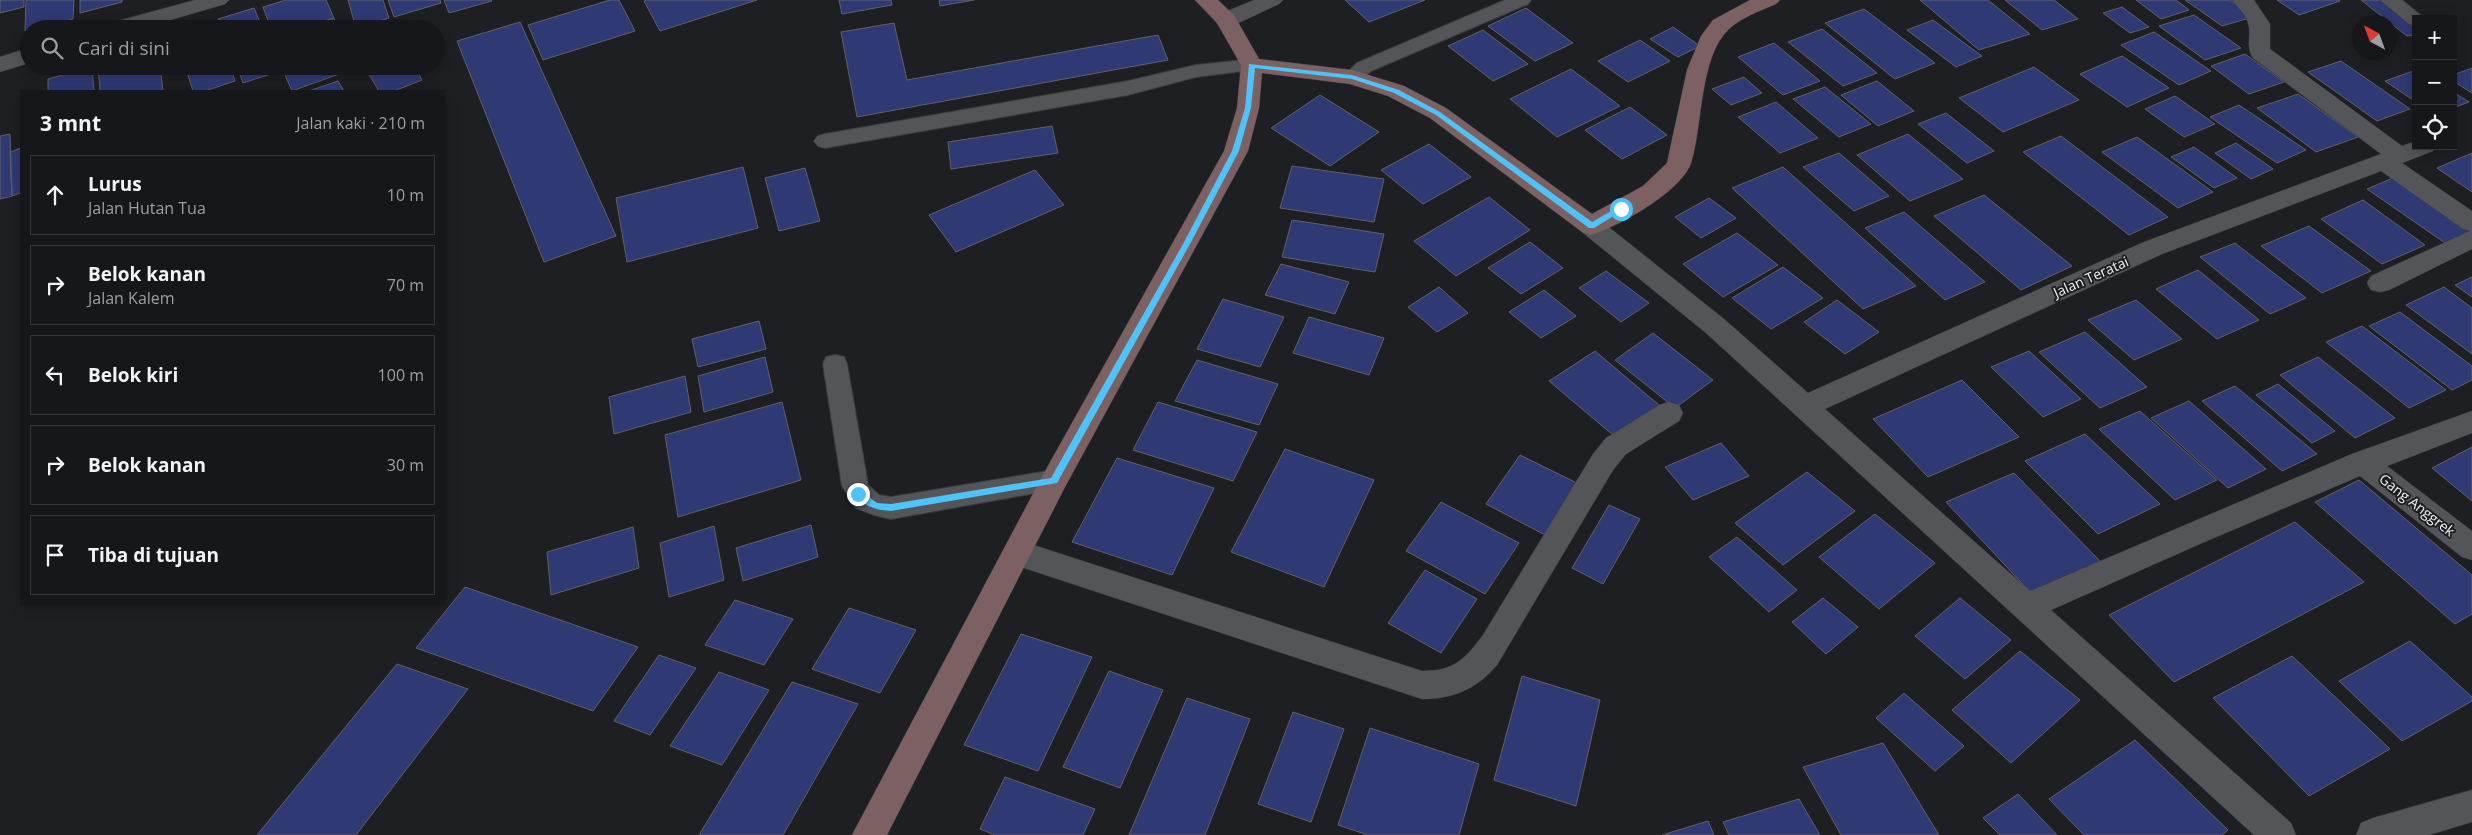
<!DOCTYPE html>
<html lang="id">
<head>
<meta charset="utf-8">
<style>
	:root { --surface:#16171a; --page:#232427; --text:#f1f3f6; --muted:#9e9fa2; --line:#353639 }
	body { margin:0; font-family:"Open Sans",sans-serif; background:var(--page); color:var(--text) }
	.controls { position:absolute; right:15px; top:15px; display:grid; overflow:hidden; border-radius:0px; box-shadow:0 2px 12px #0003 }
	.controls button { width:45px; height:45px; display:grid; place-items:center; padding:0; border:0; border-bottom:1px solid var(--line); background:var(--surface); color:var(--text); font:25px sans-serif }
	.compass { position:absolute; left:2352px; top:15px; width:45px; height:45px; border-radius:50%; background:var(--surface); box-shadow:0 2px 12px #0003; rotate:319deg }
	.stop { position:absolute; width:15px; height:15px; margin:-11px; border:4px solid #4fc3f7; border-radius:50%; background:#fff }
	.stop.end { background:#4fc3f7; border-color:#fff; box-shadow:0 1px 5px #0008 }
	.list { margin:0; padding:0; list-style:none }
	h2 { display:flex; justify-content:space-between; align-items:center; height:65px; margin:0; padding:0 20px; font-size:21px }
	h2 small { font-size:16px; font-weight:400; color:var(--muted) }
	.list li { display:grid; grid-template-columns:32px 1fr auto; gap:15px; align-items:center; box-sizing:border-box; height:80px; margin:0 10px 10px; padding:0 10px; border:1px solid var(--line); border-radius:0px }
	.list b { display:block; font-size:19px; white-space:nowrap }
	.list p { margin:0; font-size:16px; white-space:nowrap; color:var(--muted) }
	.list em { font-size:16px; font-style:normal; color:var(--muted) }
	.icon { flex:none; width:28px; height:28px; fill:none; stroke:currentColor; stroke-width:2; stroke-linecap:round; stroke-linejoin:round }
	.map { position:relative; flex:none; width:2472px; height:835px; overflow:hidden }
	.search { position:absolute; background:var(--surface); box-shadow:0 2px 12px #0003; left:20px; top:20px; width:425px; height:55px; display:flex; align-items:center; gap:12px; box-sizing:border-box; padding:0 18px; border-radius:28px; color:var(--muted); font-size:19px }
	.panel { position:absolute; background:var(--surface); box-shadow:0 2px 12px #0003; left:20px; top:90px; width:425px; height:515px; border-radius:0px }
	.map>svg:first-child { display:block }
	.building { fill:#2f3a74; stroke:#606165 }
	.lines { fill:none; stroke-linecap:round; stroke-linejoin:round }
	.lane-casing { stroke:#3b3c3e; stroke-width:2 }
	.street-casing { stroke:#3b3c3e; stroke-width:1 }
	.secondary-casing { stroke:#3b3c3e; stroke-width:1 }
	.lane { fill:#535558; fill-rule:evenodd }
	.street { fill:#535558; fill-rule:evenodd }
	.secondary { fill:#7d6162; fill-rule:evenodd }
	.route { fill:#4fc3f7 }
	.labels { text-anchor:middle; stroke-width:4; stroke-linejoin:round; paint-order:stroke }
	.street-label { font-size:14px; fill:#f2f2f5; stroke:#1e1f22 }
</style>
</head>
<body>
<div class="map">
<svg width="2472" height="835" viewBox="0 0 2472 835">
	<rect width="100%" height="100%" fill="#1e1f22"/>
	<path class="building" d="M0 0H24V7L0 13Z
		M26 0H74L73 19 25 31Z
		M80 0H122V2L80 13Z
		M286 0H326L334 18 301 29H271L263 7Z
		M348 0H383L389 18 356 28Z
		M388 0H440L441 3 394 17Z
		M444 0H491L492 1 449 13Z
		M610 0H619L635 31 543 60 528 25Z
		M757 0 660 31 644 1 646 0Z
		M839 0H891L892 5 842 14Z
		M939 0H974L940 6Z
		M1345 0H1425L1369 22Z
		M1920 0H1988L2030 34 1979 50Z
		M2005 0H2054L2078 19 2042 30Z
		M2136 0H2176L2189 10 2161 19Z
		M2185 0H2230L2253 17 2222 26Z
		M2277 0H2338L2340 1 2299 15Z
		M2361 0H2387L2416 22V35L2407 36Z
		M2122 7 2149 27 2130 33 2103 13Z
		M254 8 263 29H222L218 19Z
		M1526 8 1573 43 1535 61 1488 26Z
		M1864 9 1935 63 1895 79 1825 23Z
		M2194 15 2241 48 2205 60 2159 26Z
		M334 18 338 29H301Z
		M1933 20 1982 56 1956 67 1907 30Z
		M214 21 217 29H188Z
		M520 22 616 236 544 262 457 41Z
		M894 23 907 80 1158 35 1168 60 857 117 841 32Z
		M1673 27 1700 46 1678 57 1650 39Z
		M1822 29 1877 73 1843 86 1788 42Z
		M1483 30 1528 64 1493 81 1448 46Z
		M2154 32 2211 71 2179 85 2121 45Z
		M1640 40 1670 61 1628 82 1598 61Z
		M1774 43 1820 81 1783 95 1738 57Z
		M2245 54 2284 82 2249 94 2211 66Z
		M2122 56 2169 88 2127 107 2080 74Z
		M2341 61 2410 109 2377 121 2308 72Z
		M98 66H160L163 91H100Z
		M185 66H230L235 81 205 91H193Z
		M237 66H278L280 71 243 83Z
		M281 66H352L353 69 292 91Z
		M364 66H414L422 80 394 91H379Z
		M92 67 94 91H48V79Z
		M2034 67 2079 100 2003 132 1959 98Z
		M2472 68V93L2453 81V75Z
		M1571 69 1620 106 1557 137 1510 99Z
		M2416 70V102L2385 81Z
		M1744 77 1762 93 1731 105 1712 89Z
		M338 81 344 91H309Z
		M1877 81 1914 111 1878 126 1841 95Z
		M1825 87 1871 124 1839 137 1793 99Z
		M2453 92 2469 102 2453 108Z
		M2298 94 2358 137 2316 152 2257 108Z
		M1320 95 1379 132 1330 166 1271 128Z
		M2175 96 2215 124 2184 137 2145 109Z
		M1776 102 1818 138 1780 153 1738 117Z
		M2239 105 2306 150 2277 163 2210 117Z
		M1630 107 1667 135 1622 159 1585 130Z
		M1946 113 1994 151 1967 163 1918 124Z
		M1052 126 1058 153 951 169 948 142Z
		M10 134 12 196 0 199V136Z
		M1908 134 1963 179 1910 201 1857 155Z
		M2061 136 2168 217 2129 235 2023 152Z
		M2137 137 2213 192 2178 208 2102 152Z
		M2236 143 2273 169 2251 179 2215 153Z
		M1429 144 1471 177 1423 204 1381 170Z
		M2194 147 2237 178 2214 188 2171 157Z
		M21 148V193L12 196 10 152Z
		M1839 153 1889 196 1854 211 1803 167Z
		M2472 153V192L2437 168Z
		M1292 166 1384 179 1374 222 1280 208Z
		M743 167 758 228 627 262 616 198Z
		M1783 167 1916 286 1863 309 1732 188Z
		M805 168 820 221 779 231 765 178Z
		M1035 170 1064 205 956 252 929 215Z
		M2395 177 2472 229V233L2448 245 2367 189Z
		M1984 195 2072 266 2021 290 1934 216Z
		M1489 197 1530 230 1456 276 1414 241Z
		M1709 198 1736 218 1701 238 1675 217Z
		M2363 200 2425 245 2382 264 2321 219Z
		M1904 212 1985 282 1945 300 1865 228Z
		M1292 220 1384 234 1375 272 1282 257Z
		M2309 226 2371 271 2322 293 2261 246Z
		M1737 233 1778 265 1723 297 1683 264Z
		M1530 242 1563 268 1521 294 1488 268Z
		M2235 243 2306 298 2270 314 2200 257Z
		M1281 264 1349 282 1335 314 1265 295Z
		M1783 267 1823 298 1771 329 1732 298Z
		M2198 270 2259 320 2217 339 2156 289Z
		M1606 271 1649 303 1621 322 1579 288Z
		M2472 277V297L2455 285Z
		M1439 287 1468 313 1437 332 1408 307Z
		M2444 287 2472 308V354L2406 305Z
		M1544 290 1576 316 1541 338 1509 312Z
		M1223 299 1284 317 1260 367 1197 349Z
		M1837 300 1879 332 1845 354 1804 322Z
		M2136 300 2182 339 2134 360 2088 320Z
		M2400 312 2472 366V380L2452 390 2369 326Z
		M1309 317 1384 338 1369 375 1293 353Z
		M759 321 766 349 698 367 692 339Z
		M2362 326 2446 390 2409 408 2326 342Z
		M2085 332 2147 387 2100 408 2039 352Z
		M1653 333 1713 380 1675 408 1615 360Z
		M1595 351 1666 411 1620 441 1549 381Z
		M2029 351 2081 399 2043 417 1991 367Z
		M765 357 773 392 704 412 698 376Z
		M2318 357 2395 418 2355 438 2280 375Z
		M1197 360 1278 384 1259 425 1175 401Z
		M685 376 691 412 614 434 609 397Z
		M1962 380 2019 437 1928 477 1873 419Z
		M2278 384 2335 431 2312 443 2256 395Z
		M2235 386 2317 454 2282 471 2202 401Z
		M2189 401 2266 469 2228 488 2151 418Z
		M782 402 801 480 678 517 665 435Z
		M1158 402 1257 432 1233 481 1133 450Z
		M2140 411 2217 480 2175 500 2099 429Z
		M2085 434 2160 504 2098 534 2025 461Z
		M1721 443 1749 476 1693 500 1665 467Z
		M2472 447V501L2432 468Z
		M1285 449 1374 480 1324 587 1231 552Z
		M1520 455 1583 486 1549 537 1486 504Z
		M1117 458 1214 488 1172 575 1072 542Z
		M1807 472 1855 511 1783 565 1735 523Z
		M2014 473 2100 561 2031 593 1946 502Z
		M2359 480 2472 575V614L2455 624 2315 502Z
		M1441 502 1519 543 1485 594 1406 551Z
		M1609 505 1640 519 1603 584 1572 568Z
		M1875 514 1935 563 1879 609 1819 557Z
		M2295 522 2364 582 2174 682 2109 615Z
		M811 525 818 557 743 581 736 548Z
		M714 526 724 580 669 597 660 543Z
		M633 527 639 568 551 595 547 552Z
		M1737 537 1797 590 1769 612 1709 557Z
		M1425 570 1477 599 1441 653 1388 623Z
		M465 587 638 647 593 711 416 648Z
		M1823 598 1858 627 1826 654 1792 622Z
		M1960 598 2011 640 1965 679 1915 636Z
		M735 600 793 619 764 665 705 645Z
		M849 608 916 630 880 693 812 669Z
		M1021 634 1092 657 1038 771 964 745Z
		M2410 641 2472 697V701L2402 741 2339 681Z
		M2020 651 2080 700 2011 763 1952 710Z
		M659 655 696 668 650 735 614 721Z
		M2292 656 2390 749 2309 796 2213 698Z
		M397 664 468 689 356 835H257Z
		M1109 671 1163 690 1120 788 1063 767Z
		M719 672 769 690 722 765 670 746Z
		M1522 676 1600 700 1576 806 1494 780Z
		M792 682 858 704 783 835H699Z
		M1904 693 1964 746 1935 771 1876 718Z
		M1187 698 1250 719 1205 835H1129Z
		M1293 712 1344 729 1311 822 1258 804Z
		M1370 728 1479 764 1459 835H1368L1338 825Z
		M2135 740 2228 830 2222 835H2084L2049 799Z
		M1883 743 1939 835H1841L1803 767Z
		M1005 777 1095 809 1083 835H995L980 829Z
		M2018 794 2057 835H2000L1983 818Z
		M1799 799 1820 835H1729L1723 822Z
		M1708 821 1714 835H1662Z"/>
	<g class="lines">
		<defs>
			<path id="lane" d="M1505 0H1531L1528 4 1371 71C1362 79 1357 85 1345 82L1342 77 1357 63Z
				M2380 0H2402L2425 19H2416V26L2409 24Z
				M1252 59 1259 61 1262 65 1259 69 1196 77 1128 95 825 148 818 146 814 141 818 136 825 134 1128 81 1196 65Z
				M835 355 844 357 847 364 868 485 879 495 891 497 1054 470 1063 474 1067 481 1063 488 891 519 874 515 856 508 842 486 823 364 826 357Z"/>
			<path id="street" d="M195 0H229L225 4 140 29H104L107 24Z
				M1254 0H1283L1279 4 1234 25 1226 27 1218 25 1215 20 1218 15Z
				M2232 0H2254L2270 24V49L2402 146 2416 141V146H2436L2433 151 2402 163 2472 211V249L2389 290 2380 292 2371 290 2367 283 2371 276 2470 231 2463 229 2381 171 2162 254 1825 409 2030 591 2352 454 2472 411V433L2387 466 2472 531V560L2462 557 2360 476 2202 543 2051 610 2291 823 2296 835H2254L1706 333 1582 232 1579 226 1582 220 1591 217 1600 220 1724 319 1808 393 2144 242 2381 154 2253 58C2245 46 2252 36 2248 23 2246 14 2238 8 2232 0Z
				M29 48V63L0 72V57Z
				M1669 402 1679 405 1683 413 1679 421 1626 454 1613 470 1497 665C1477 689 1453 699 1422 699L1018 566 1008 562 1003 553 1008 544 1018 540 1422 671C1454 671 1464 660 1483 635L1593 454 1606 438 1659 405Z
				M2472 790V822L2429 835H2356L2361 823 2373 818Z"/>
			<path id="secondary" d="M1195 0H1218L1234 15 1259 59 1352 70 1404 86 1446 108 1592 214 1643 186 1667 163 1687 70 1701 36 1713 20 1750 0H1780L1776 4C1760 11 1742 17 1729 29 1699 57 1703 126 1691 163 1682 191 1618 227 1591 235L1582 232 1430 118 1388 96 1350 84 1262 73 1259 108 1248 151 1065 487 887 835H852L1044 473 1224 151 1237 108 1241 65 1217 23Z"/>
		</defs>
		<use href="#lane" class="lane-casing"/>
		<use href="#street" class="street-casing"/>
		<use href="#secondary" class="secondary-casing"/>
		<use href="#lane" class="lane"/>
		<use href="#street" class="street"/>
		<use href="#secondary" class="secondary"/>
	</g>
	<path class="route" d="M1249 64 1352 75 1399 90 1440 112 1592 222 1618 207 1625 209 1594 228H1589L1436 115 1394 93 1352 79 1255 68 1251 108 1239 151 1190 244 1057 483 891 511C876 510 866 507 855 496V491H861L877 503 891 504 1051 478 1183 244 1232 151 1245 108Z"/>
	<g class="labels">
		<g class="street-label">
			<text transform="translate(2091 277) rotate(-24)" y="5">Jalan Teratai</text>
			<text transform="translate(2417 505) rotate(38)" y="5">Gang Anggrek</text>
		</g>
	</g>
</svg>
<div class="controls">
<button>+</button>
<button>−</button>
<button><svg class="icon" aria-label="locate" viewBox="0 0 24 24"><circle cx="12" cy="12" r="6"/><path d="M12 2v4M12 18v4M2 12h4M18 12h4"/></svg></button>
</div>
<svg class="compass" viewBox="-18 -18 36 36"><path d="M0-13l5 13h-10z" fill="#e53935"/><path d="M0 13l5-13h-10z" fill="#9e9fa2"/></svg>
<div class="stop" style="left:1621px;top:209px"></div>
<div class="stop end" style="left:858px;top:494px"></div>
<div class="search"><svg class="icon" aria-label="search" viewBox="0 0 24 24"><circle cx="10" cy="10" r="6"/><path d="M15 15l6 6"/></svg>Cari di sini</div>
<section class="panel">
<h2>3 mnt<small>Jalan kaki · 210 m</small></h2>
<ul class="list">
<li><svg class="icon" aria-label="ahead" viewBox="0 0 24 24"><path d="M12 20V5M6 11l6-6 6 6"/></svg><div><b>Lurus</b><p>Jalan Hutan Tua</p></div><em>10 m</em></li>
<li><svg class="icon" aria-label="right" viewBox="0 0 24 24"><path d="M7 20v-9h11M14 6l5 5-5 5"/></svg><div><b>Belok kanan</b><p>Jalan Kalem</p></div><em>70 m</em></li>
<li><svg class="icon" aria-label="left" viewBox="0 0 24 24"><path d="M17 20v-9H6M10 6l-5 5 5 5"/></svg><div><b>Belok kiri</b></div><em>100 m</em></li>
<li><svg class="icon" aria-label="right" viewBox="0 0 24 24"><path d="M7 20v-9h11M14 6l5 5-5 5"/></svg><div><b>Belok kanan</b></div><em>30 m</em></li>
<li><svg class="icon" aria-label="arrive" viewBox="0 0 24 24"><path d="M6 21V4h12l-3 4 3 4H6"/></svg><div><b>Tiba di tujuan</b></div></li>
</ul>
</section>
</div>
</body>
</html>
